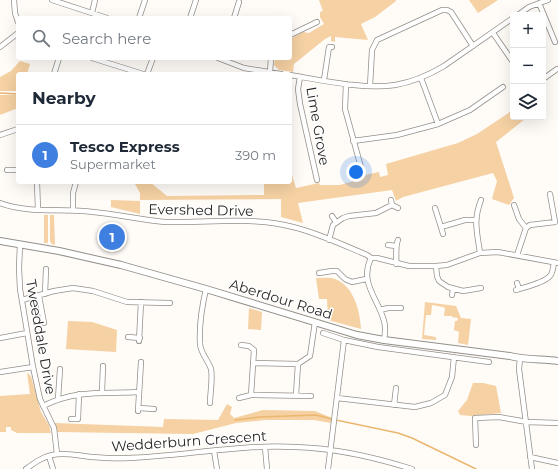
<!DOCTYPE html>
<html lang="en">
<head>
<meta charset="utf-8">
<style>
	:root { --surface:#fff; --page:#f2f2f3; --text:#1f2937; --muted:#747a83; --line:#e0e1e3; --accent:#111827 }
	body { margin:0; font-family:Montserrat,sans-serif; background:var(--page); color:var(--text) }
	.controls { position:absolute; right:12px; top:12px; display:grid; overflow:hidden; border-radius:4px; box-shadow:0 4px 16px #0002 }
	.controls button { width:36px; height:36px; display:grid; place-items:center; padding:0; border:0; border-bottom:1px solid var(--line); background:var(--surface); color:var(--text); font:20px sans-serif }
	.you { position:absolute; left:356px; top:172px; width:14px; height:14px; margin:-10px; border:3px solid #fff; border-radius:50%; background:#1a73e8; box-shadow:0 0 0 6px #1a73e833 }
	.badge { display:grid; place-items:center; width:26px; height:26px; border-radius:50%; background:var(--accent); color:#fff; font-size:13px; font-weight:700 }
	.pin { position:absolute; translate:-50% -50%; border:2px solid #fff; box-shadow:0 1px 4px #0006 }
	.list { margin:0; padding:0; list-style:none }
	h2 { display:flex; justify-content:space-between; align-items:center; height:52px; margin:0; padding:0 16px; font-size:17px }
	h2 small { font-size:13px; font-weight:400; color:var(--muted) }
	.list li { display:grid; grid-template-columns:26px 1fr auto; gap:12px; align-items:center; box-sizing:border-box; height:60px; padding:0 16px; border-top:1px solid var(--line) }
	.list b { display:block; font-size:15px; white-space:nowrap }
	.list p { margin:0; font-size:13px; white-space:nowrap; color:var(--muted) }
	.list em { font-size:13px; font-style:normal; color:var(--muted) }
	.icon { flex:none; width:22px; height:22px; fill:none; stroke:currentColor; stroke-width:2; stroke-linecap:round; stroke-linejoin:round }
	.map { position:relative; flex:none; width:558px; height:469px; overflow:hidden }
	.search { position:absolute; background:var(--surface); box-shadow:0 4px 16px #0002; left:16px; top:16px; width:276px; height:44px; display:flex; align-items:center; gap:10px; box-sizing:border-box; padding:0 14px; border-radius:4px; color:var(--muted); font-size:15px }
	.panel { position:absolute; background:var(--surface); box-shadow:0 4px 16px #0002; left:16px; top:72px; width:276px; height:112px; border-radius:4px }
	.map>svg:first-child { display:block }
	.green { fill:#f5d1a3 }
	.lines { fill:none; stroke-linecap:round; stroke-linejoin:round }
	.stream { stroke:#ebb76f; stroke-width:1.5 }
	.street-casing { stroke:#93908b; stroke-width:6 }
	.secondary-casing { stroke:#93908b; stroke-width:8 }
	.street { stroke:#fff; stroke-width:4.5 }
	.secondary { stroke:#fff; stroke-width:6 }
	.labels { text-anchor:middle; stroke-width:3; stroke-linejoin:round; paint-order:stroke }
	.street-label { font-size:14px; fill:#282725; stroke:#fff }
</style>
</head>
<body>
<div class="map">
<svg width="558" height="469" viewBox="0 0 558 469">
	<rect width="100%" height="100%" fill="#fffbf7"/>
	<path class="green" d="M256 0H396V1L375 17 361 24 368 40 335 37V42L331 41V36L325 39 294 64 293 72 279 70 274 65 275 58H290V39L303 32 309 33 324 24 320 17V12L323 11 319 0Z
		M469 0H498L478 13Z
		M20 61 30 64 27 74H18V91H0V77L11 71Z
		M0 95H18V108L0 115Z
		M513 110V117H524L525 119 496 142 514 198 509 205 492 199 497 181 493 173 403 197 396 201 392 190 298 203 303 223 281 217V199L140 200V193L135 184 150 182 167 196 264 195V182H290V175H292L296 188 319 183 320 185H340L360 179V176L379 172 380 177 388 175 386 164 458 143 477 134Z
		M111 200 140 201V214L111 207Z
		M44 215H48V243H44Z
		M50 215H54L55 245 52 244 50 241Z
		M316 278C322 278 330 277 335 279 354 286 360 311 361 329L328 320 327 299H319Z
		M425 302 456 306 461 318 471 319 468 345 458 343 459 332 454 330 455 321H457L458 318 452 317V316H444L445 308 443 307 432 305 431 315H426L424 335 436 337V340L422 339Z
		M249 308 262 312 261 330 248 329Z
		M68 321 92 322 117 330 116 352 66 349Z
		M27 373 31 376 41 412 49 425 51 433H17L11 430V427H6V432H0V396L30 394Z
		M473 383H483L496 386 501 413 471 416 460 415 458 411 467 400Z
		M227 404 232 407 230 414 234 418 263 410 315 411 332 418 331 423 314 420H265L236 423 193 434 57 432 54 423 163 427 164 419 218 420Z"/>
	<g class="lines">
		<path class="stream" d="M0 93 18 94
			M235 420 260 417 316 415 332 419
			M336 420 398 433 412 438 476 469"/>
		<defs>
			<path id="street" d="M14 0 15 13 18 22
				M52 0 107 18
				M539 3 555 42
				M92 13 95 0
				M518 15 529 7 548 0
				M139 18 145 0
				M190 18 196 0
				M234 18 239 2
				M493 33 513 62
				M290 35 317 22
				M0 47 18 33
				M92 58 143 74
				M218 58 244 68 281 74
				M270 72 271 58
				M54 74 59 58
				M147 74 153 58
				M290 75C320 80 365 90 395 85 413 82 429 75 444 66L513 18
				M300 77 298 89 300 104 317 180
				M421 78 438 124
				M543 79 557 69
				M324 80 329 47H332
				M346 84 345 109 362 171
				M370 86 372 50 377 40 442 10H447L451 12 473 46
				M0 135 18 129
				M353 141 397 135 438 124 470 110 503 87
				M7 170H18
				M37 182 38 210
				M0 203C30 214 62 208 93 212 117 214 141 220 165 222 207 223 252 216 293 227 318 233 343 245 367 255L371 258H377L409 266H436L447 265 480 253 498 252 558 263
				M392 205 398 208
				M514 205 519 219 526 228
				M435 208 441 227 465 220H475
				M73 210V193L76 182
				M332 216 336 222
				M441 227 443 234
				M329 240 333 225 343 218 349 216 376 213 392 205 391 200
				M20 244 19 268 20 289 33 367 40 399 54 428 57 454
				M388 245 396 246
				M480 253C477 231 473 221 481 200
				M517 255 526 228 530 225 555 222 550 194
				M371 258C359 283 378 298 384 321 386 327 385 334 384 340
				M396 264C397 257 395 246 398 240
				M436 266 437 276 439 281 448 287 463 291 481 288
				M319 273 332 271H337L345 279 352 282 366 279
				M517 283 519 289
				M206 289C202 306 199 326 200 344 201 354 208 360 211 369 213 379 210 393 210 403
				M516 290C525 287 544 283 550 276 553 273 553 267 554 263
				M45 294 46 269
				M452 295 453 289
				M39 296 44 323
				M22 300 54 291 73 288 93 291 127 302 170 303
				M380 310 388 308H401
				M323 333 344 340 378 347 489 362
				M128 337 140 338
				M0 338 27 333
				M139 341 141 302
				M520 358 519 369 532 469
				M253 363 298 364 310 356 315 322
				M0 372 33 367
				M102 392 103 366
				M251 395 311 396
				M296 395 298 364
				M239 398 251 395 254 350 249 346 241 345
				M337 398 415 407 431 403 445 395 452 377 454 357
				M58 399 60 369
				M394 405 396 388
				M43 406C78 389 102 394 139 392
				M139 408 154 409
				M138 411 141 362
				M71 419H78L79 394
				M476 445 475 418 499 417 527 422 558 423
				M265 447 267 469
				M214 451 217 469
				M49 456 53 469
				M530 457 558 463
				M26 469C34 463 42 457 52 455 66 452 79 456 92 457 104 458 116 459 128 458 184 456 240 444 295 447 335 448 374 457 412 469
				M328 469 344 340"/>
			<path id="secondary" d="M0 241 59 251 121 265 206 289 357 335 384 340 510 356C524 360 542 359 558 361"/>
		</defs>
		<use href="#street" class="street-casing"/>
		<use href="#secondary" class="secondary-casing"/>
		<use href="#street" class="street"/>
		<use href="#secondary" class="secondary"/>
	</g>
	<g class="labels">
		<g class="street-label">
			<text transform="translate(318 126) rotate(80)" y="5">Lime Grove</text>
			<text transform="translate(201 210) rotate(1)" y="5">Evershed Drive</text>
			<text transform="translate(281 299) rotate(17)" y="5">Aberdour Road</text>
			<text transform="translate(41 337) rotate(80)" y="5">Tweeddale Drive</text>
			<text transform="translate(189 441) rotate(-4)" y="5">Wedderburn Crescent</text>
		</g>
	</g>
</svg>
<div class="controls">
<button>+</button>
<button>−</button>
<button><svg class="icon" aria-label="layers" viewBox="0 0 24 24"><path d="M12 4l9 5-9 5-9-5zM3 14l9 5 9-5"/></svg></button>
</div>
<div class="you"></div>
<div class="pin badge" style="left:112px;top:237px;background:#3f7fe0">1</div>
<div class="search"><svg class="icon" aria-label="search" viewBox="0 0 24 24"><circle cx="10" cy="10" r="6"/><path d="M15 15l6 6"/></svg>Search here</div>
<section class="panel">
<h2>Nearby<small></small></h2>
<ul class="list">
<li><span class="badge" style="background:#3f7fe0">1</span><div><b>Tesco Express</b><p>Supermarket</p></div><em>390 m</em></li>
</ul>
</section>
</div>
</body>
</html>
